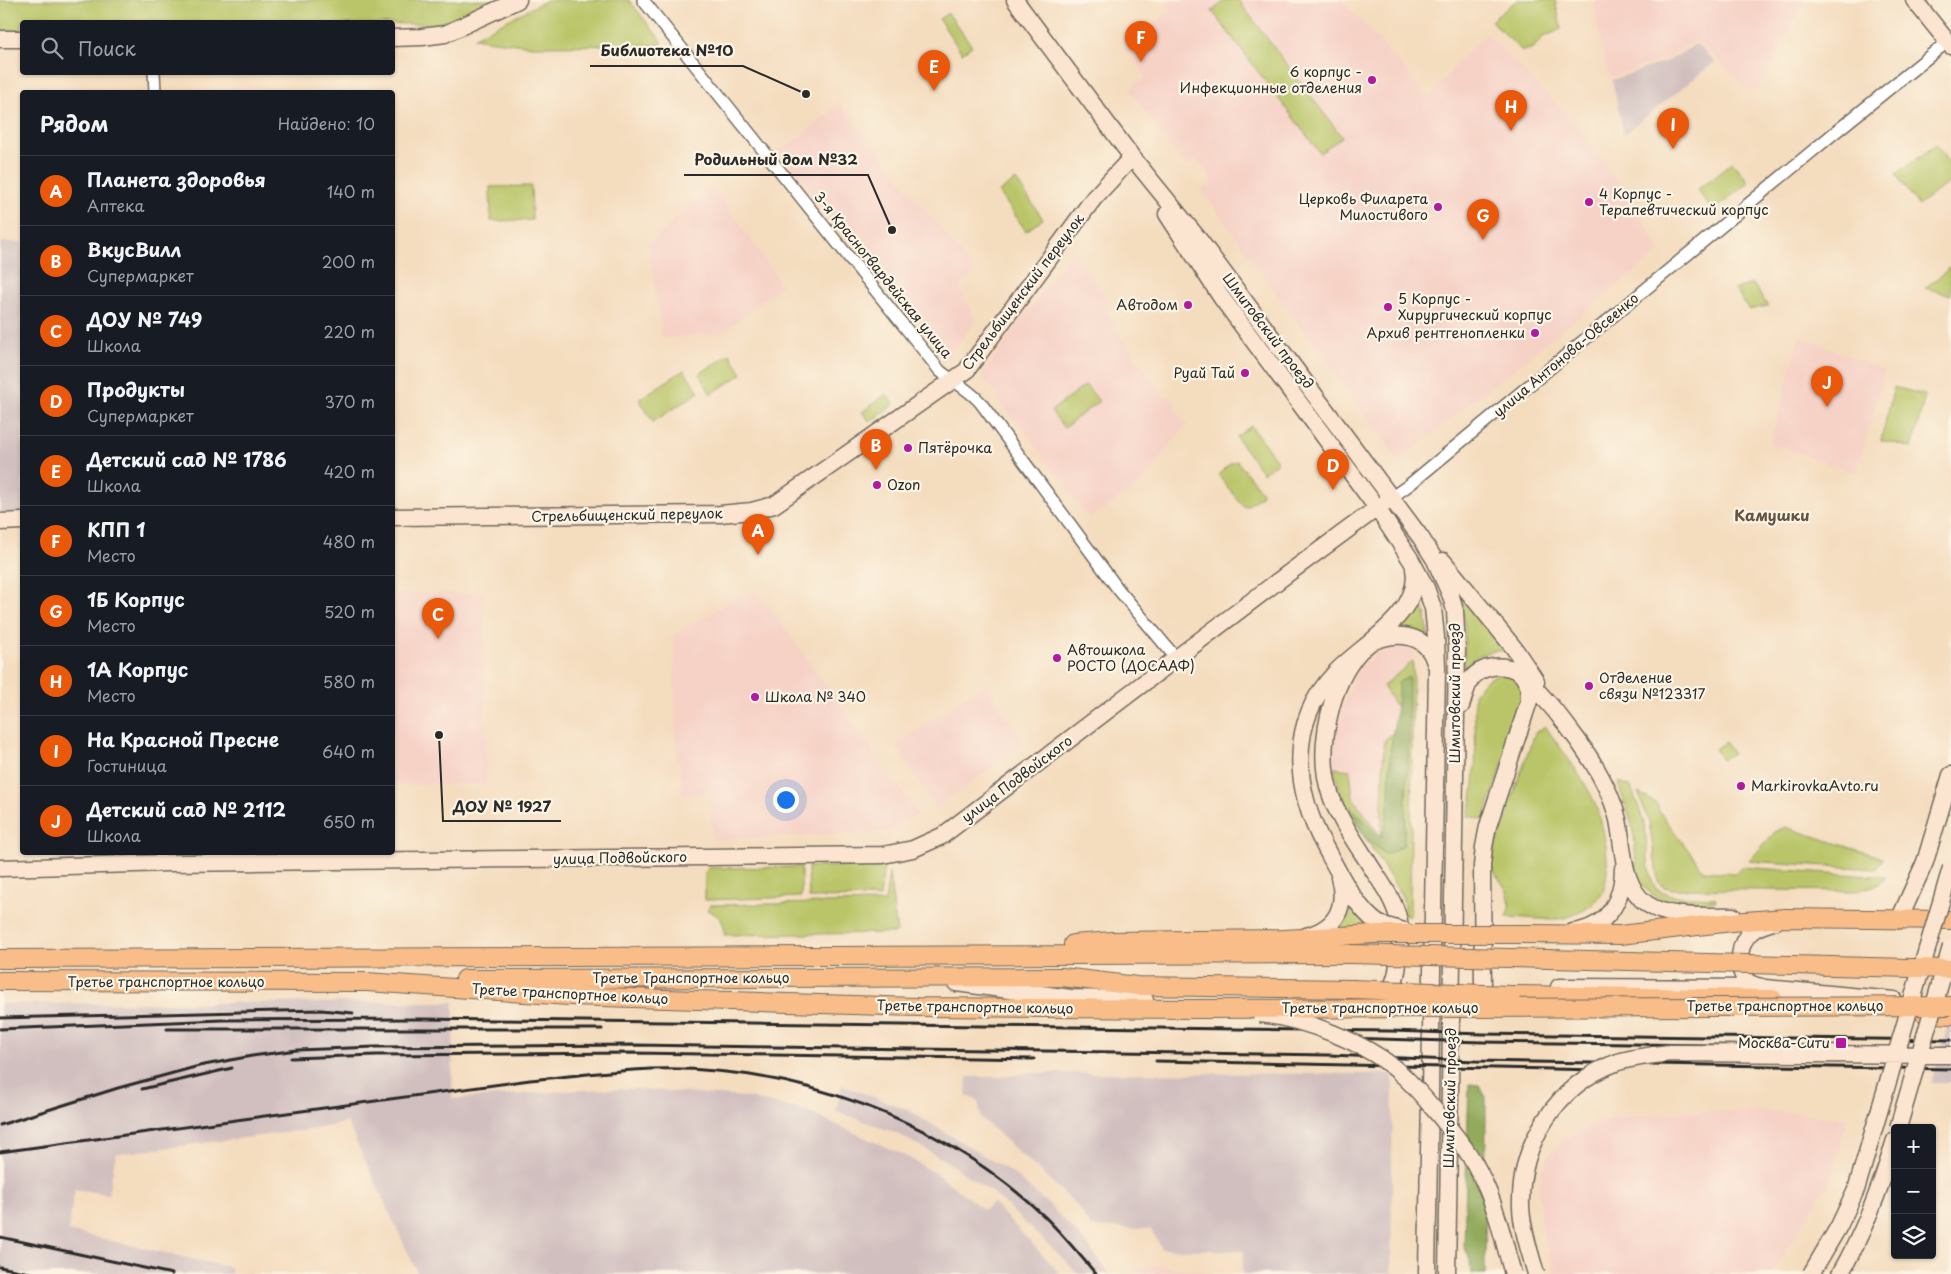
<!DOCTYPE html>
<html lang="ru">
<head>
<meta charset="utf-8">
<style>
	:root { --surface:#171b24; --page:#20242c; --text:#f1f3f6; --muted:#9ea1a6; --line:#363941; --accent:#ea580c }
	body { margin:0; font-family:"Playpen Sans",sans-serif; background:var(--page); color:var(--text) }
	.controls { position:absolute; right:15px; bottom:15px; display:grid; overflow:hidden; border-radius:5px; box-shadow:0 1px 4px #0004 }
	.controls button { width:45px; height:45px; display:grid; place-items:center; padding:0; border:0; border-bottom:1px solid var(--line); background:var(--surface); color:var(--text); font:25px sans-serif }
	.you { position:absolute; left:785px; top:799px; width:18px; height:18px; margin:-12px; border:4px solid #fff; border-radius:50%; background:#1a73e8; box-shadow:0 0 0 8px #1a73e833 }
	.badge { display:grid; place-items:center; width:32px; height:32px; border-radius:50%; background:var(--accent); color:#fff; font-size:16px; font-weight:700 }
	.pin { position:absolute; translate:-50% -41px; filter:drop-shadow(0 1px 2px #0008) }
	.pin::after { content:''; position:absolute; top:26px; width:18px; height:15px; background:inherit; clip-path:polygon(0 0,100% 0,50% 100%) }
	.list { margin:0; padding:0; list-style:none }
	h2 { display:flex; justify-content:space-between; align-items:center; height:65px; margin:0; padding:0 20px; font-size:21px }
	h2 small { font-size:16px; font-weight:400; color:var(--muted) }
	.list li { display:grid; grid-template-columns:32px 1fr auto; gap:15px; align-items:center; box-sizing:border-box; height:70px; padding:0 20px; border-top:1px solid var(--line) }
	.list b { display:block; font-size:19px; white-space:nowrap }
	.list p { margin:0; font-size:16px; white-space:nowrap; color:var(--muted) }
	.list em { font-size:16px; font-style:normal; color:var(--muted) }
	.icon { flex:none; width:28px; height:28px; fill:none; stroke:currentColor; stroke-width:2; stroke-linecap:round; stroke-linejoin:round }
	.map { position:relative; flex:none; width:1951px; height:1274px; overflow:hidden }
	.search { position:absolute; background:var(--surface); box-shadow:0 1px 4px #0004; left:20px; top:20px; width:375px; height:55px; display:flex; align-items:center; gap:12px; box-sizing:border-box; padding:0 18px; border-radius:5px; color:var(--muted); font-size:19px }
	.panel { position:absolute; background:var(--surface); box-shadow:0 1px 4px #0004; left:20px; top:90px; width:375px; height:765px; border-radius:5px }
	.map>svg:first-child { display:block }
	.built { fill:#f6d1c6 }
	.industrial { fill:#d1bfbf }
	.green { fill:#b9c567; stroke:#727849 }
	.forest { fill:#92aa5c; stroke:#5e6a44 }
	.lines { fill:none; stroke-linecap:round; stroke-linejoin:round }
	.street-casing { stroke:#71695e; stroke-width:14 }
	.secondary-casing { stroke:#71695e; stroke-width:19 }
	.primary-casing { stroke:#71695e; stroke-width:20 }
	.street { stroke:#fff; stroke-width:11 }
	.secondary { stroke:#fce5d0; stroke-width:16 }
	.primary { stroke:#f8bd89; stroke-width:18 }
	.rail { stroke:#2b2b2b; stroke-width:3 }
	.secondary-bridge-casing { stroke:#71695e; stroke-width:19; stroke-linecap:butt }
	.primary-bridge-casing { stroke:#71695e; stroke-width:20; stroke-linecap:butt }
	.secondary-bridge { stroke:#fce5d0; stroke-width:16 }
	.primary-bridge { stroke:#f8bd89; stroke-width:18 }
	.poi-dot { fill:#b5179e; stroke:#fcf5e5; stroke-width:2 }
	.labels { text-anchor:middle; stroke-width:4.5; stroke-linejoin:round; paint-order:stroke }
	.poi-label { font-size:14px; fill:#2b2b2b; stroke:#fcf5e5; text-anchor:start }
	.street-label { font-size:14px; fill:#2b2b2b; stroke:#fcf5e5 }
	.neighbourhood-label { font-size:15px; font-weight:bold; fill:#645441; stroke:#fcf5e5 }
	.leader { fill:none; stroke:#2b2b2b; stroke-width:2 }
	.callout-dot { fill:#2b2b2b; stroke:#fcf5e5; stroke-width:2 }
	.callout-label { font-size:15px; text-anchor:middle; font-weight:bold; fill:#2b2b2b; stroke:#fcf5e5; stroke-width:4.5; stroke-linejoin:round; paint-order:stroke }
</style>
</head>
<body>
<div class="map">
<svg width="1951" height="1274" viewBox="0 0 1951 1274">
	<rect width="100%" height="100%" fill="#fcf5e5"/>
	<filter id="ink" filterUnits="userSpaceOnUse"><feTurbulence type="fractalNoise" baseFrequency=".02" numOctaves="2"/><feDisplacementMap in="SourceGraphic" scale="10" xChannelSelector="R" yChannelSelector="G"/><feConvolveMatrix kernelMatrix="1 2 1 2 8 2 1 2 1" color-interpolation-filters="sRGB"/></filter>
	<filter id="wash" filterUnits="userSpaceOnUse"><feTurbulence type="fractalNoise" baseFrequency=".0096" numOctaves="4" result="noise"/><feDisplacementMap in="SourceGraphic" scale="20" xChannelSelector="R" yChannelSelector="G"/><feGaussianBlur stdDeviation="1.12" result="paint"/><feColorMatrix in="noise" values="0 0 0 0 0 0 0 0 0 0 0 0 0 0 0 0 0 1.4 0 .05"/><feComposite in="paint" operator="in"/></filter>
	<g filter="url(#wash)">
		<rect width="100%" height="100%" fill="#f4dcbe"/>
		<path class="built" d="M1164 0H1341L1404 68 1429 98 1462 58 1487 34 1574 122 1591 143 1643 219 1660 251 1399 461 1201 189 1213 181 1197 159 1186 166 1129 90 1146 77 1124 48 1172 11Z
			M1594 0H1805L1759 88 1750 91 1696 40 1668 57 1609 78 1593 4Z
			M840 104 976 273 959 287 976 321 946 359 780 152Z
			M712 184 782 285 722 333 662 338 649 244Z
			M1072 250 1114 309 1108 313 1115 323 1112 326 1165 397 1168 396 1176 406 1173 408 1187 425 1171 443 1154 469 1131 492 1088 518 1015 418 1013 420 997 398 999 397 981 376Z
			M1800 336 1885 371 1856 473 1770 443Z
			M752 591 773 611 918 815 887 832 712 840 710 793 682 794 680 762 676 759 674 635 738 597Z
			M393 593H484L486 784 393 785Z
			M1403 643 1413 646V661L1383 686 1405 721 1384 741 1381 838 1353 798 1350 770 1334 768 1332 749 1340 711 1361 666 1393 644Z
			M985 684 1025 743 936 808 895 745Z
			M1767 1111 1847 1119 1831 1180 1771 1274H1555L1542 1228 1539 1193 1542 1172 1548 1155 1561 1142 1587 1127 1614 1118 1664 1113Z
			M1154 1264 1215 1274 1129 1273Z"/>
		<path class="industrial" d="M1696 44 1715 62 1624 134 1612 80 1670 60Z
			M0 242 22 243V513H0Z
			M454 1002 452 1099 582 1090 634 1089 745 1097 803 1110 904 1155 938 1175 984 1210 993 1203 1061 1274H418L347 1122 315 1129 116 1154 108 1194 75 1189 68 1231 232 1268 231 1274H0V1004Z
			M1948 1025H1951V1083H1931Z
			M1027 1073 1393 1074 1391 1274H1242L1244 1251 1162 1249 1151 1229 1091 1227 1076 1204 981 1118 978 1100 966 1096 967 1077H1002Z
			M842 1085 908 1110 1011 1172 1050 1206 1088 1245 1109 1274H1078L1068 1263 994 1194 946 1161 898 1134 836 1111Z"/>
		<path class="green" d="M0 0H504L461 20 440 24 22 22V31H0Z
			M547 0H629L662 42 661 45 531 46 473 38Z
			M1226 0H1238L1342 137 1320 153 1212 11Z
			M1517 0H1555L1561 28C1555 34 1546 34 1542 38 1535 46 1533 51 1521 50L1491 21Z
			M948 13 972 46 962 53 939 19Z
			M1936 145 1951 166V181L1918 205 1896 174Z
			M1733 162 1749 182 1713 211 1697 190Z
			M1016 180 1043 219 1026 231 999 192Z
			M531 186 532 220 491 221 490 187Z
			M1951 267V295L1925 288Z
			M1753 284 1768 306 1749 310 1735 289Z
			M730 354 742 374 711 394 699 374Z
			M684 370 699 392 653 422 639 399Z
			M1086 385 1099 401 1064 428 1051 411Z
			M1894 387 1925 395 1912 448 1881 440Z
			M886 394 894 404 870 422 862 412Z
			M1251 426 1278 462 1263 473 1236 437Z
			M1237 461 1262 492 1261 496 1246 507 1242 505 1219 476C1221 470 1231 462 1237 461Z
			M1417 588 1426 616 1429 645 1387 629Z
			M1461 597 1510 651C1490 649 1478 654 1464 667L1465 632Z
			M1413 661 1410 915H1405L1403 898 1342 800 1334 768 1350 770 1353 798 1381 837 1384 741 1405 721 1383 686Z
			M1502 673C1522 678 1523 687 1522 706L1484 820 1468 816C1479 777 1475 735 1474 695 1482 683 1488 677 1502 673Z
			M1545 726C1560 748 1577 769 1590 793 1603 817 1614 868 1602 893 1595 907 1578 914 1564 918 1550 921 1522 917 1506 917 1516 896 1502 884 1491 867L1495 845 1535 733Z
			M1725 742 1733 753 1722 760 1715 749Z
			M1620 782 1631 787C1636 800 1642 814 1645 828 1648 848 1646 872 1656 889L1674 896 1715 898 1716 901C1689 902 1648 908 1638 875 1634 861 1636 846 1633 832 1631 817 1624 802 1619 787Z
			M1638 792 1657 804 1659 811 1704 871 1735 873 1741 867 1887 877 1879 884 1857 891 1673 889 1663 887 1658 881 1649 822Z
			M1785 827 1883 858 1876 869 1749 861 1775 832Z
			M884 865 880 897 809 898 808 867Z
			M801 867V897L705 900V873L708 868Z
			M889 873 897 933 724 935C726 922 719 915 707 910L710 905 885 902Z
			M1349 900 1374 928 1328 932C1341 923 1346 915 1349 900Z"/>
		<path class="forest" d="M1409 677V742L1404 845 1386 855 1364 837 1350 806 1381 838C1392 810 1388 777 1391 748 1393 726 1399 705 1398 682Z
			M1469 1084 1479 1085 1486 1097 1485 1274H1471L1470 1260 1464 1245Z"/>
	</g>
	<g filter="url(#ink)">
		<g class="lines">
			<defs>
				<path id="street" d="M643 0 940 371C954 382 968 389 980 402L1118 589 1176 658
					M154 72 155 92
					M1392 497 1409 485 1833 134 1947 42"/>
				<path id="secondary" d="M1015 0 1132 157 1197 237 1421 538 1435 560 1451 596 1455 611 1457 649 1447 1274
					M1914 0 1951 46
					M392 38 422 37 445 34 518 0
					M0 39H22
					M1167 214 1221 297 1377 508 1411 560 1426 588 1433 608 1436 637 1437 668 1427 1274
					M392 517 720 514 752 511 774 505 966 371 1094 198 1132 157
					M0 522 22 521
					M1443 561 1514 648 1536 681
					M1374 641C1399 631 1427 634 1435 663
					M1360 651C1344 669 1334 693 1329 716 1313 788 1339 816 1375 873 1385 888 1395 903 1399 921 1401 934 1400 949 1398 963 1397 977 1393 990 1381 999
					M1461 706C1464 697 1466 687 1471 679 1482 665 1504 663 1519 672 1556 708 1606 769 1618 820 1624 847 1621 886 1647 904 1671 920 1706 915 1733 916
					M0 868 168 863 883 855 913 849 942 836 1286 575 1392 497
					M1899 920 1925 862 1951 775
					M1379 924C1356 909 1338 871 1325 847 1294 790 1287 723 1335 673 1360 646 1423 613 1414 569
					M1573 932C1607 928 1623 901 1623 868
					M1306 936C1337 928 1347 907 1339 877
					M956 983 1071 998 1145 1000
					M1559 987 1765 988 1894 1000
					M1762 987C1756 986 1749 984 1745 979 1736 966 1739 942 1751 932 1757 926 1768 924 1776 921
					M1492 1004 1487 1001 1483 992 1482 866 1484 847 1488 826 1529 701V687L1523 676
					M1840 1274C1864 1232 1881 1187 1895 1140"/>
				<path id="primary" d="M1526 934 1620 935 1732 922 1785 918 1951 920
					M1073 944 1112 941 1283 939 1375 934
					M1509 958 1709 963
					M0 959 1350 954
					M465 979 1062 977 1137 986 1352 989
					M0 981 367 982 569 996 917 1007 1191 1009
					M1511 995 1773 999
					M1924 1013 1951 1015"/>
			</defs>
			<use href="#street" class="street-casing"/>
			<use href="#secondary" class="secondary-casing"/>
			<use href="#primary" class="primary-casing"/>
			<use href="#street" class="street"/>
			<use href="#secondary" class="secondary"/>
			<use href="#primary" class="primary"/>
			<path class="rail" d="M0 1018 321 1010 353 1013
				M0 1029 222 1020 420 1019 1390 1031 1483 1034 1951 1040
				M167 1029H602
				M1345 1038 1483 1042 1951 1048
				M291 1058 376 1055 633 1053 1034 1059
				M1156 1061 1599 1070
				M142 1089 232 1068
				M0 1125 118 1088 199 1066 252 1056 297 1050 375 1047 634 1045 1329 1055 1476 1061 1951 1069
				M0 1152 530 1080C570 1076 610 1071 651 1069 794 1065 941 1118 1045 1217 1063 1235 1080 1255 1096 1274
				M0 1237 172 1274
				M0 1267 34 1274"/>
			<defs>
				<path id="secondary-bridge" d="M1379 924 1404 931
					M1260 1014C1305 1019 1365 1042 1399 1072 1414 1085 1426 1100 1438 1114 1455 1135 1472 1155 1483 1180 1497 1209 1504 1243 1513 1274
					M1898 1128 1951 947
					M1536 1274C1530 1252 1522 1230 1521 1207 1519 1144 1557 1084 1618 1062 1635 1057 1652 1055 1670 1053L1951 1055
					M1811 1274 1839 1226 1856 1190 1951 868"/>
				<path id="primary-bridge" d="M1375 934H1526
					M1350 954 1509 958
					M1709 963 1951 969
					M1352 989 1511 995
					M1191 1009 1951 1006"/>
			</defs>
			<use href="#secondary-bridge" class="secondary-bridge-casing"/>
			<use href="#primary-bridge" class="primary-bridge-casing"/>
			<use href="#secondary-bridge" class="secondary-bridge"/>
			<use href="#primary-bridge" class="primary-bridge"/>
		</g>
	</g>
	<g class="poi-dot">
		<circle cx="1372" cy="80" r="5"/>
		<circle cx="1589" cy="202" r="5"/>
		<circle cx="1438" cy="207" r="5"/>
		<circle cx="1188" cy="305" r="5"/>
		<circle cx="1388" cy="307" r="5"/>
		<circle cx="1535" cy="333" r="5"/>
		<circle cx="1245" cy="373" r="5"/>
		<circle cx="908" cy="448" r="5"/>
		<circle cx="877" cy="485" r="5"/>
		<circle cx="1057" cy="658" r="5"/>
		<circle cx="1589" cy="686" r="5"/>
		<circle cx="755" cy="697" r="5"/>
		<circle cx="1741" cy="786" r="5"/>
		<rect x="1835" y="1037" width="12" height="12" rx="2.5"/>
	</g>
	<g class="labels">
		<g class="poi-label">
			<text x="1362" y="77" text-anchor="end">6 корпус -<tspan x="1362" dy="16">Инфекционные отделения</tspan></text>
			<text x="1599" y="199">4 Корпус -<tspan x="1599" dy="16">Терапевтический корпус</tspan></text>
			<text x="1428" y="204" text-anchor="end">Церковь Филарета<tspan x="1428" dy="16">Милостивого</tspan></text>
			<text x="1398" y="304">5 Корпус -<tspan x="1398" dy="16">Хирургический корпус</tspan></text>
			<text x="1178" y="310" text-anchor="end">Автодом</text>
			<text x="1525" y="338" text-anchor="end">Архив рентгенопленки</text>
			<text x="1235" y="378" text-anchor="end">Руай Тай</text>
			<text x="918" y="453">Пятёрочка</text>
			<text x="887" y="490">Ozon</text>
			<text x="1067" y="655">Автошкола<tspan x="1067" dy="16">РОСТО (ДОСААФ)</tspan></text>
			<text x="1599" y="683">Отделение<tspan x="1599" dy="16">связи №123317</tspan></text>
			<text x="765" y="702">Школа № 340</text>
			<text x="1751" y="791">MarkirovkaAvto.ru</text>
			<text x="1830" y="1048" text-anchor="end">Москва-Сити</text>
		</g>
		<g class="street-label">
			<text transform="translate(883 275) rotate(51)" y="5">3-я Красногвардейская улица</text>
			<text transform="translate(1023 292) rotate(-53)" y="5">Стрельбищенский переулок</text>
			<text transform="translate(1268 331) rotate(53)" y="5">Шмитовский проезд</text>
			<text transform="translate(1566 355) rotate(-40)" y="5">улица Антонова-Овсеенко</text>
			<text transform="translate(627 515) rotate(-1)" y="5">Стрельбищенский переулок</text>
			<text transform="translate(1455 693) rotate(-90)" y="5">Шмитовский проезд</text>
			<text transform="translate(1017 779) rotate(-37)" y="5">улица Подвойского</text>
			<text transform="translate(620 858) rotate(-1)" y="5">улица Подвойского</text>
			<text x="691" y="983">Третье Транспортное кольцо</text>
			<text x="166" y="987">Третье транспортное кольцо</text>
			<text transform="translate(570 994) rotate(3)" y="5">Третье транспортное кольцо</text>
			<text x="1785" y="1011">Третье транспортное кольцо</text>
			<text transform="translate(975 1007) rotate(1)" y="5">Третье транспортное кольцо</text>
			<text x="1380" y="1013">Третье транспортное кольцо</text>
			<text transform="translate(1450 1098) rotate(-89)" y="5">Шмитовский проезд</text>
		</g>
		<g class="neighbourhood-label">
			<text x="1772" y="521">Камушки</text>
		</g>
	</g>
	<path class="leader" d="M806 94L743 66H590M892 230L868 175H684M439 735L443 821H561"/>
	<g class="callout-dot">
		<circle cx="806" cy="94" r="5"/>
		<circle cx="892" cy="230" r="5"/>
		<circle cx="439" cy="735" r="5"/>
	</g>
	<g class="callout-label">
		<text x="667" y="56">Библиотека №10</text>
		<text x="776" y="165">Родильный дом №32</text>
		<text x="502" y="812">ДОУ № 1927</text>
	</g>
</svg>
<div class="controls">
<button>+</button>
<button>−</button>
<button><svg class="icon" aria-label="layers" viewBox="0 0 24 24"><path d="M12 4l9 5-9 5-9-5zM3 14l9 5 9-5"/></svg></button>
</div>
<div class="you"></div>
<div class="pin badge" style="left:758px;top:555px">A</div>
<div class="pin badge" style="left:876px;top:470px">B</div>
<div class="pin badge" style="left:438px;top:639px">C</div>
<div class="pin badge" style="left:1333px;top:490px">D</div>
<div class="pin badge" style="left:934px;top:91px">E</div>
<div class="pin badge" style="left:1141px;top:62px">F</div>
<div class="pin badge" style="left:1483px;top:240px">G</div>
<div class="pin badge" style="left:1511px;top:131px">H</div>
<div class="pin badge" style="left:1673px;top:149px">I</div>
<div class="pin badge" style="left:1827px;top:407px">J</div>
<div class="search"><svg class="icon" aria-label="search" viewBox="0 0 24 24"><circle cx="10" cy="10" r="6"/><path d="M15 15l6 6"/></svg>Поиск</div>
<section class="panel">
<h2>Рядом<small>Найдено: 10</small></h2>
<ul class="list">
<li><span class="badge">A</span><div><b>Планета здоровья</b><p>Аптека</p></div><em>140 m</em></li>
<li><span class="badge">B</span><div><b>ВкусВилл</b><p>Супермаркет</p></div><em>200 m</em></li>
<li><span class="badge">C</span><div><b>ДОУ № 749</b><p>Школа</p></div><em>220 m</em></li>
<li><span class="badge">D</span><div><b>Продукты</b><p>Супермаркет</p></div><em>370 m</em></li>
<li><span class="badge">E</span><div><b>Детский сад № 1786</b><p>Школа</p></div><em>420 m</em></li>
<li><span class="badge">F</span><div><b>КПП 1</b><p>Место</p></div><em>480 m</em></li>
<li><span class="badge">G</span><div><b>1Б Корпус</b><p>Место</p></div><em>520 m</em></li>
<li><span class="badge">H</span><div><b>1А Корпус</b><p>Место</p></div><em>580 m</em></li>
<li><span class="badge">I</span><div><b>На Красной Пресне</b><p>Гостиница</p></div><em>640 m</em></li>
<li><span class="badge">J</span><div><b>Детский сад № 2112</b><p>Школа</p></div><em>650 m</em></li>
</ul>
</section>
</div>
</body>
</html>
